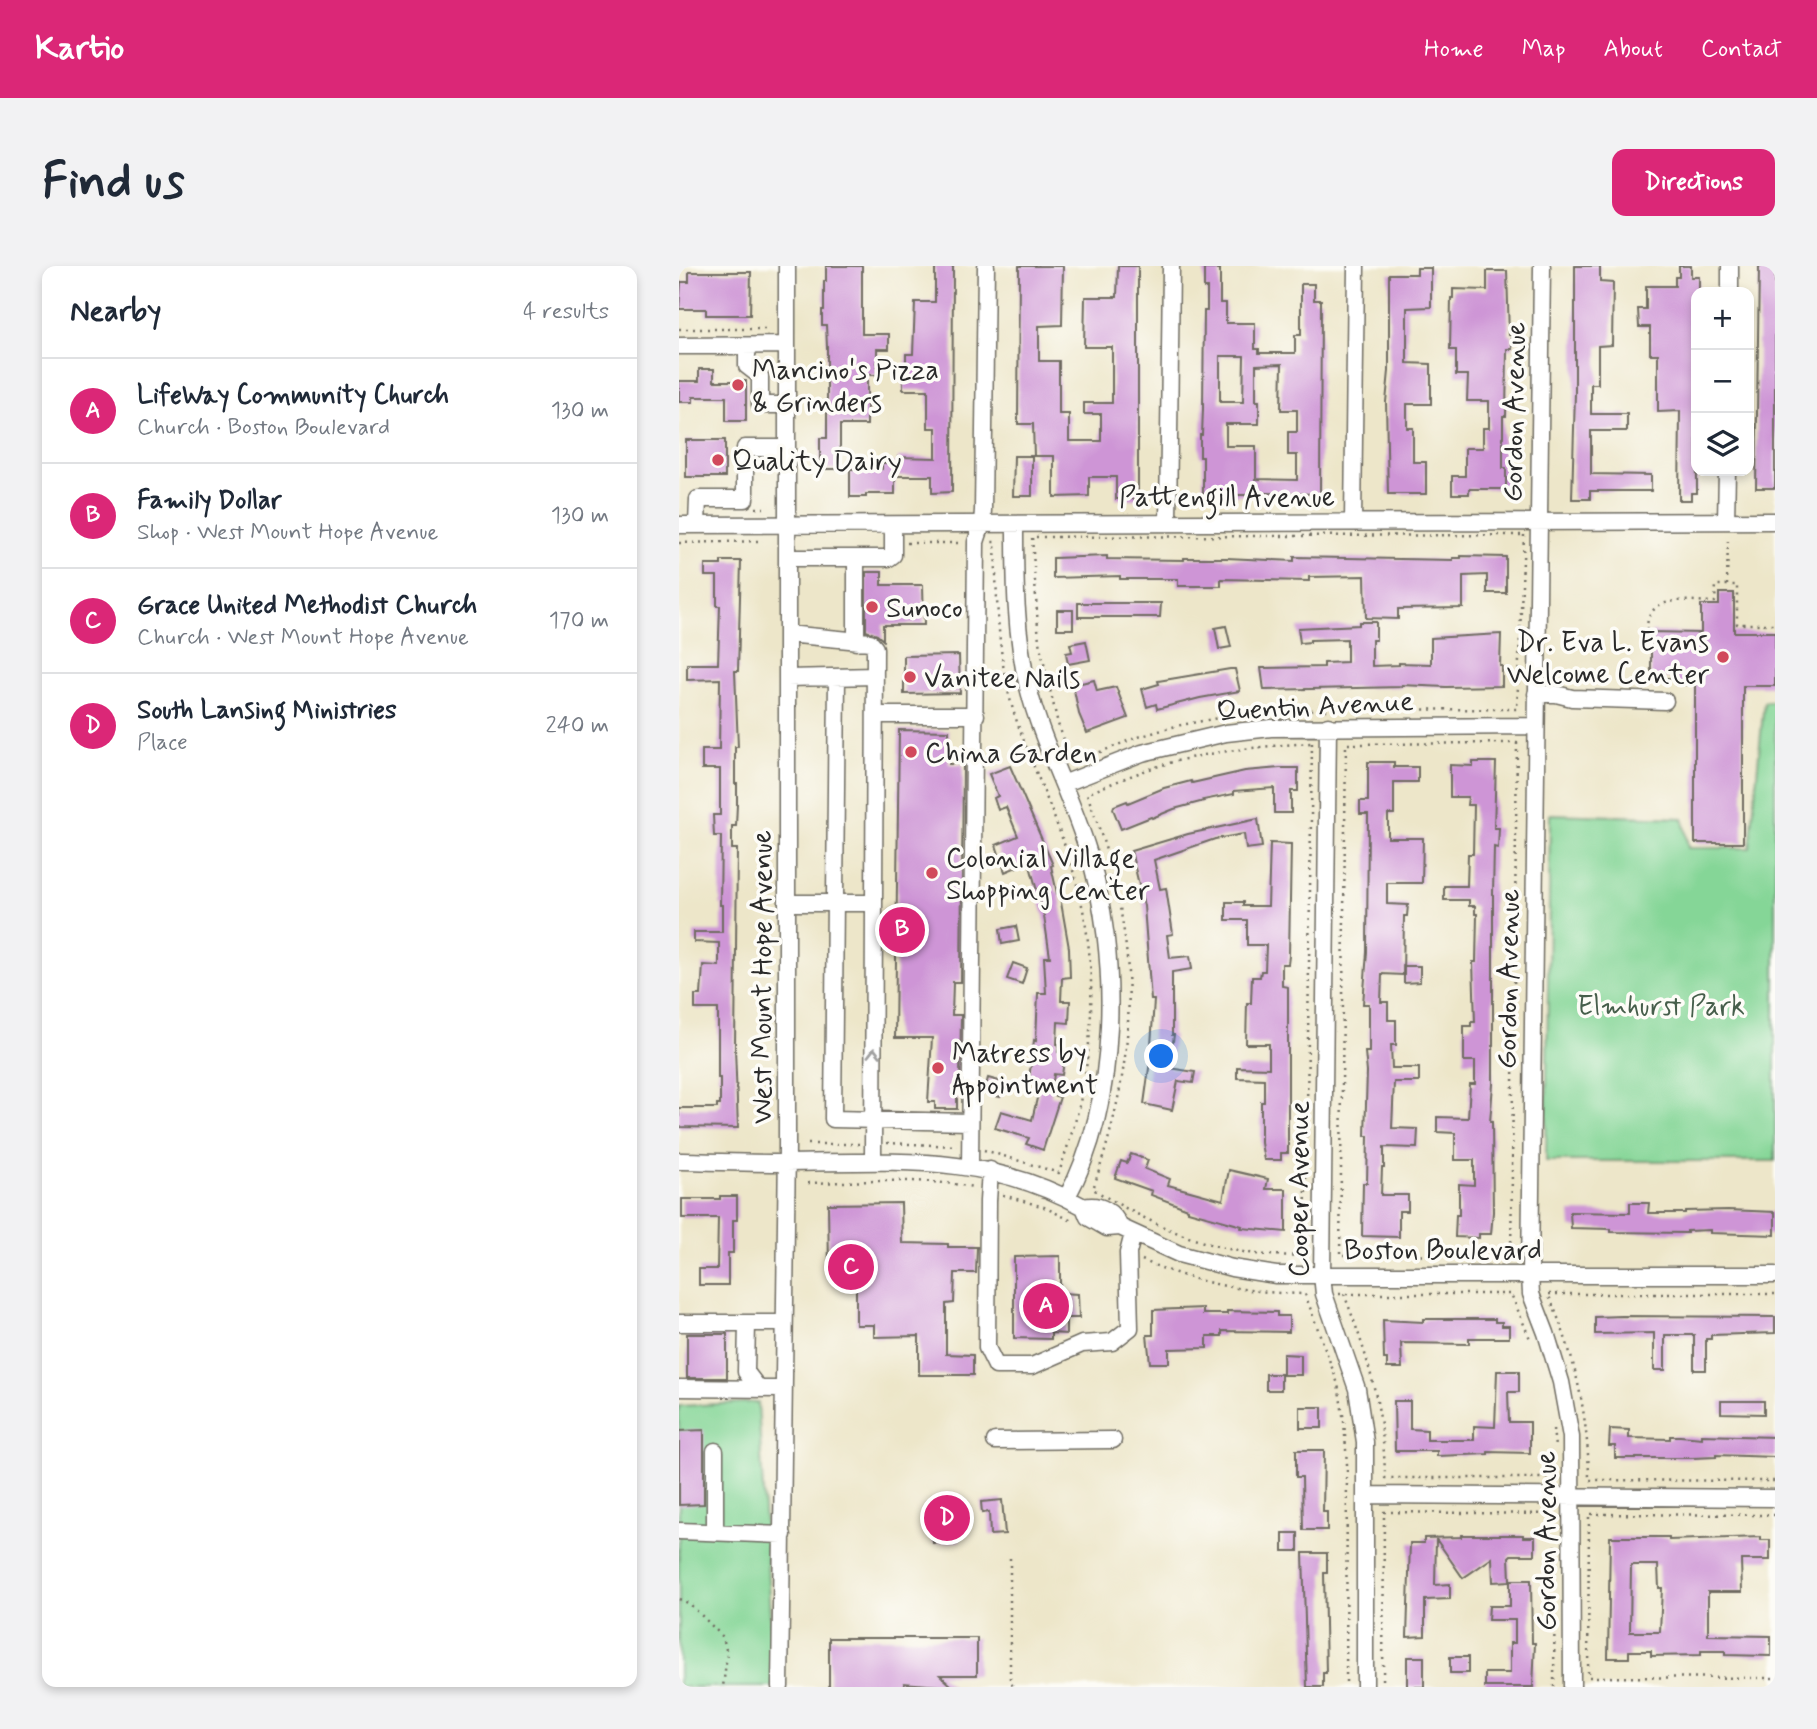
<!DOCTYPE html>
<html lang="en">
<head>
<meta charset="utf-8">
<style>
	:root { --surface:#fff; --page:#f2f2f3; --text:#1f2937; --muted:#747a83; --line:#e0e1e3; --accent:#db2777 }
	body { margin:0; font-family:Mynerve,sans-serif; background:var(--page); color:var(--text) }
	.controls { position:absolute; right:21px; top:21px; display:grid; overflow:hidden; border-radius:14px; box-shadow:0 4px 10px #0003 }
	.controls button { width:63px; height:63px; display:grid; place-items:center; padding:0; border:0; border-bottom:2px solid var(--line); background:var(--surface); color:var(--text); font:35px sans-serif }
	.you { position:absolute; left:483px; top:791px; width:24px; height:24px; margin:-18px; border:5px solid #fff; border-radius:50%; background:#1a73e8; box-shadow:0 0 0 10px #1a73e833 }
	.badge { display:grid; place-items:center; width:46px; height:46px; border-radius:50%; background:var(--accent); color:#fff; font-size:23px; font-weight:700 }
	.pin { position:absolute; translate:-50% -50%; border:4px solid #fff; box-shadow:0 2px 7px #0006 }
	.list { margin:0; padding:0; list-style:none }
	h2 { display:flex; justify-content:space-between; align-items:center; height:91px; margin:0; padding:0 28px; font-size:30px }
	h2 small { font-size:23px; font-weight:400; color:var(--muted) }
	.list li { display:grid; grid-template-columns:46px 1fr auto; gap:21px; align-items:center; box-sizing:border-box; height:105px; padding:0 28px; border-top:2px solid var(--line) }
	.list b { display:block; font-size:26px; white-space:nowrap }
	.list p { margin:0; font-size:23px; white-space:nowrap; color:var(--muted) }
	.list em { font-size:23px; font-style:normal; color:var(--muted) }
	.icon { flex:none; width:38px; height:38px; fill:none; stroke:currentColor; stroke-width:2; stroke-linecap:round; stroke-linejoin:round }
	.map { position:relative; flex:none; width:1096px; height:1421px; overflow:hidden; border-radius:14px }
	header { display:flex; align-items:center; gap:42px; box-sizing:border-box; height:98px; padding:0 35px; background:var(--accent); color:#fff }
	header strong { font-size:33px }
	nav { display:flex; gap:38px; margin-inline-start:auto; font-size:24px }
	.intro { display:flex; align-items:center; justify-content:space-between; box-sizing:border-box; height:168px; padding:0 42px }
	h1 { margin:0; font-size:49px }
	.button { padding:18px 32px; border-radius:14px; background:var(--accent); color:#fff; font-size:24px; font-weight:700 }
	main { display:flex; gap:42px; padding:0 42px }
	aside { flex:1; background:var(--surface); border-radius:14px; box-shadow:0 4px 10px #0003 }
	.map>svg:first-child { display:block }
	.green { fill:#85d697; stroke:#588061; stroke-width:2 }
	.building { fill:#ce95d6; fill-rule:evenodd }
	.lines { fill:none; stroke-linecap:round; stroke-linejoin:round }
	.minor-casing { stroke:#6f6c62; stroke-width:19 }
	.path { stroke:#6f6c62; stroke-width:2.5; stroke-dasharray:2 5; stroke-linecap:butt }
	.minor { stroke:#fff; stroke-width:16 }
	.oneway { stroke:#a0a0a0 }
	.poi-dot { fill:#d1495b; stroke:#fdfcf7; stroke-width:2.5 }
	.labels { text-anchor:middle; stroke-width:7; stroke-linejoin:round; paint-order:stroke }
	.poi-label { font-size:28px; fill:#2b2b2b; stroke:#fdfcf7; text-anchor:start }
	.street-label { font-size:28px; fill:#2b2b2b; stroke:#fdfcf7 }
	.park-label { font-size:28px; fill:#465e4b; stroke:#fdfcf7 }
</style>
</head>
<body>
<header>
<strong>Kartio</strong>
<nav><a>Home</a><a>Map</a><a>About</a><a>Contact</a></nav>
</header>
<div class="intro"><h1>Find us</h1><a class="button">Directions</a></div>
<main>
<aside>
<h2>Nearby<small>4 results</small></h2>
<ul class="list">
<li><span class="badge">A</span><div><b>LifeWay Community Church</b><p>Church · Boston Boulevard</p></div><em>130 m</em></li>
<li><span class="badge">B</span><div><b>Family Dollar</b><p>Shop · West Mount Hope Avenue</p></div><em>130 m</em></li>
<li><span class="badge">C</span><div><b>Grace United Methodist Church</b><p>Church · West Mount Hope Avenue</p></div><em>170 m</em></li>
<li><span class="badge">D</span><div><b>South Lansing Ministries</b><p>Place</p></div><em>240 m</em></li>
</ul>
</aside>
<div class="map">
<svg width="1096" height="1421" viewBox="0 0 1096 1421">
	<rect width="100%" height="100%" fill="#fdfcf7"/>
	<filter id="ink" filterUnits="userSpaceOnUse"><feTurbulence type="fractalNoise" baseFrequency=".0143" numOctaves="2"/><feDisplacementMap in="SourceGraphic" scale="14" xChannelSelector="R" yChannelSelector="G"/><feConvolveMatrix kernelMatrix="1 2 1 2 8 2 1 2 1" color-interpolation-filters="sRGB"/></filter>
	<filter id="wash" filterUnits="userSpaceOnUse"><feTurbulence type="fractalNoise" baseFrequency=".00686" numOctaves="4" result="noise"/><feDisplacementMap in="SourceGraphic" scale="28" xChannelSelector="R" yChannelSelector="G"/><feGaussianBlur stdDeviation="1.57" result="paint"/><feColorMatrix in="noise" values="0 0 0 0 0 0 0 0 0 0 0 0 0 0 0 0 0 1.4 0 .05"/><feComposite in="paint" operator="in"/></filter>
	<g filter="url(#wash)">
		<rect width="100%" height="100%" fill="#ede6c9"/>
		<path class="green" d="M1096 435V895H867L871 548 1004 552 1009 582H1071L1085 436Z
			M79 1136 95 1421H0V1140Z"/>
		<g id="blocks">
			<path class="building" d="M147 0H183V68H210V83H198V109H188V159H161V203H141V172H148V81L147 59H143V44H145V15H147Z
				M256 0H274L273 226 253 227V210H216V228H187V231H171V203H203V197H219V191L257 192V162H249V124H224V113H227V88H234L236 36H256Z
				M340 0H384L383 59 360 60V95H380V148H390V175H422V148H405V137H433V81H405L406 31H438L439 0H459V233H437V211H410V230L375 231V190H355L354 158H339Z
				M896 0H921V16L934 17 933 79 919 80V118H912V148H948V165H912V208L972 209V225H911V233H893L896 127Z
				M1000 0H1012V11H1020V26L1017 28 1018 227H1012V234H1000L1001 145 979 146V88H971V61H960L959 43H967V20H996V11H1000Z
				M1080 0H1096V222H1077Z
				M738 2H752V41L728 42V97L752 98V138H728V162H734V196H747V228H709L707 136 710 105V8H738Z
				M525 3H541V37H547V57H576V83H580V87H616V69H622V18H635V34H642L641 228 582 227V229H524V191H521V169H523L524 143 525 45H528V22H525ZM541 90H565L564 136H541ZM603 98 602 144H618V166H609V189H618V214L577 213V180H547V158H580V135H577V99Z
				M808 5H828L830 69H833V83H828L827 150H824V202H827V223H790V228H773V210H786V182H804V162H810V135H788L789 109H777V84H771L772 32H774V23L808 24Z
				M10 6H72L71 49H27V43H0L2 16H10Z
				M20 103H35V115H67V155H47V131H14V136H0V115H20Z
				M7 174H46V211H7Z
				M335 190H353V230H334Z
				M428 290V293L505 294V292H547L615 295V291L774 294V292H782V290L827 291V327H808V309L784 310V342L719 343V353L687 352 686 310 630 311V315L542 313V320H499V313H441V310L374 312V292Z
				M42 295H62L59 405H56L59 481H56V518H58V538L57 560H53V583H58L56 782 59 862 0 861V842H38V839H41V812H39V743H16V729H22L24 699 40 700V677L15 676V666H43V639H41L42 570H35L34 549H41V503H23V484H40L41 413 8 414V398H39L41 340H38V310H26V299H42Z
				M187 306H203V319H244L245 359H204V374L198 369 187 365Z
				M1040 327H1055V366H1096V420H1064V577H1016V419H997V412H972V366L1022 367V339H1040Z
				M399 337H482L481 351H399Z
				M378 344H394V363H378Z
				M680 356H697V374H693V400L720 399V397L752 398V372L822 368 821 400H823V420L767 421 723 419V421L585 424 582 402 645 401V397L668 396V373L631 374V376L621 377 619 362 680 359Z
				M547 360 552 381 540 383 536 362Z
				M407 375 411 394 389 398 387 387 393 386 391 378Z
				M280 389 281 427 225 428V390Z
				M551 403H556L561 425 521 432 478 443 477 438 468 441 463 423 480 418 479 415Z
				M415 414 418 425 437 421 449 452 408 467 400 448 394 419Z
				M220 464 270 465V498H284L282 716H274L273 749H282L281 811H278V843H256V836H249L253 772H216Z
				M689 496H715V501H739V516H715V548H709V572H744L743 617H708V638L729 639 728 650H725L724 709 703 708 702 736H709V754H717V779H712L713 802H740V816H715L713 862 739 863 738 882 705 881V902H703L702 929H729V945H720V971L683 970 684 917H688L689 870H686L688 806 686 786H690V738H684L688 686 689 548H681V535H689Z
				M794 496H817L815 562H820L819 582 815 581 814 628V818L811 856H813L814 946 812 968H800V972L776 971 777 949H780V918L795 919V894H776V867L758 866V851L789 852 791 818H796V795H785V760H792V756H796L794 696H797L798 648H796V640H790V634H765V620H788L789 588H794L795 539H788L789 531H771V499L794 500Z
				M331 500 374 599 372 600 378 627 380 625 390 682 391 711 383 712 382 735H391L390 757 379 756 378 778H380L379 786 386 788 383 809 375 808 372 829 381 831 364 884 347 878 350 872 316 862 322 845 353 854 362 815 350 813 355 774 357 775 359 727H367L365 691H371L365 650 350 596 326 606 317 579 339 570 327 541 319 544 315 532 319 530 310 508Z
				M601 502H619V525H612V547H595V522L555 525V528L524 534 525 535 495 543 473 552 472 551 442 563 434 543 435 540 448 535 449 537 485 522 512 515 513 517 566 505Z
				M579 553 583 581 567 583 565 568 536 573 475 594 481 623 487 622 494 668 488 669 491 692 511 690 513 703 493 706V769H495L490 802 516 806 514 817 499 815 493 844 465 838 471 795 475 734H472L465 640 452 585 509 568Z
				M591 577 612 578 610 690 609 698H603V720L609 721V887H602V894H585L582 877V836H585V813L558 812V801L590 802V778H567L568 737H572L573 711H581L582 705H586L587 679H568V654H547V636H564V640H589Z
				M337 660 340 675 323 678 321 663Z
				M334 697 348 702 343 718 328 713Z
				M725 700H741V716L725 717Z
				M309 812 324 816 321 831 305 827Z
				M452 888 469 894 466 903 491 913 489 919 544 934 550 904 589 913 587 923H607V966L562 962 563 960 509 945V943L472 929 473 925 436 912 442 895 448 897Z
				M41 930H58V954H54V987H49V1019H20V1003H38L39 952H3V933H41Z
				M222 937 223 977 269 978V981H298L297 1007H276L275 1037 267 1038V1088L294 1089V1109H240V1070L195 1071V1059H177V1003H150L149 938Z
				M951 937H970L969 947H1006V945L1049 944 1096 946V969L1031 967V964L1008 965V967L932 966V963L892 962 891 946 951 947Z
				M381 990V1027L399 1028 400 1052H387V1068L372 1067V1073L335 1072V991Z
				M524 1042V1048H548V1045L598 1046V1050H610V1066L543 1065V1070H528V1082L490 1083V1097H471L468 1069H474V1044Z
				M943 1050 1096 1051V1067L1032 1069V1073H1027V1104H1015V1069H986V1104H975V1067L916 1068V1051Z
				M744 1053H816V1056H823V1060H830V1072H790V1078L722 1077 723 1102H708V1093H705L704 1054 744 1056Z
				M8 1068H48V1112H8Z
				M604 1088 622 1089V1109H604Z
				M818 1105H840V1126H829L830 1156H851V1187L809 1186V1188L758 1190V1185H716L715 1135H731V1163L748 1164V1174H795V1160L816 1161Z
				M587 1108H602V1124H587Z
				M1042 1135H1085V1148L1042 1147Z
				M621 1141H643V1162H621Z
				M931 1163 950 1164V1172L991 1173V1170H1001L1023 1172V1169L1096 1171V1191L1037 1189V1191L1013 1192H936V1180H930Z
				M25 1164V1238L0 1239V1165Z
				M617 1184H645L644 1246H648V1264H624L623 1211H617Z
				M282 1234 283 1246H279L281 1275 254 1277 252 1257H258L256 1236Z
				M323 1234 326 1268 311 1269 310 1246 303 1247 302 1236Z
				M604 1267H619V1285H604Z
				M782 1269H844V1271H856V1289H832L830 1291 831 1314H852L853 1377H856L854 1421H806V1407H831V1377H836V1354H809L810 1340H831V1315L814 1316 813 1292 784 1312 757 1273 756 1319 771 1318V1333L746 1334V1370L728 1371 731 1277H745V1272L782 1271Z
				M931 1271H990V1274L1082 1271V1274H1091V1294H1062L1063 1326H1029V1369L1092 1370V1390L1046 1389V1385H1022V1389L972 1390V1385H950V1392H929ZM952 1299H979L980 1322H983L981 1366H951Z
				M624 1287H648V1307H645L647 1407H644V1421H628Z
				M150 1372H298V1409H261L274 1421 225 1417 226 1421H150Z
				M728 1391H745V1421H728Z
				M771 1391H789V1407H771Z"/>
		</g>
	</g>
	<g filter="url(#ink)">
		<use href="#blocks" fill-opacity="0" stroke="#6f6c62" stroke-width="2"/>
		<g class="lines">
			<defs>
				<path id="minor" d="M863 0 851 1009 852 1028 867 1067 882 1116 892 1171 893 1421
					M1051 26V0
					M0 80 107 79
					M68 80V100L81 110V139H107
					M1047 255 1048 205
					M674 256 677 0
					M489 257 492 0
					M18 258 19 233H66V182H107
					M336 258C336 311 336 369 349 421 363 478 392 529 409 585 441 688 440 835 388 931
					M0 259 1096 255
					M108 292H210L214 289V259
					M108 368 191 376 196 382 194 896
					M177 376V292
					M158 411 154 853 291 856
					M108 412 196 410
					M857 428H877L893 432 986 435
					M196 449H297
					M649 460 643 1009 645 1028 678 1123 686 1176V1421
					M384 518 463 487 547 467 592 462 857 460
					M108 637H195
					M0 895C36 896 71 897 107 897 215 896 306 886 405 941L409 951 428 962 441 961 500 988 553 1002 597 1009H1096
					M291 900 297 276 303 258 304 244 307 0
					M311 904 309 935 308 1082 317 1100H353L403 1078 433 1076 451 1062 449 987 454 968
					M405 941C421 937 435 946 441 961
					M0 1057H105
					M68 1057 67 1106 80 1123
					M0 1122 103 1123
					M316 1175 434 1174
					M36 1185V1265
					M687 1229 1096 1232
					M0 1265 104 1269
					M101 1421 108 880V0"/>
			</defs>
			<use href="#minor" class="minor-casing"/>
			<path class="path" d="M0 63H88
				M77 242H85
				M845 269 838 443 633 444 544 451 497 460 456 472 394 497 379 458 360 376 353 271Z
				M0 277 82 275
				M228 277H284
				M1048 319 1049 270
				M967 378C967 370 967 359 970 351 979 328 1016 336 1036 336L1037 319H1058V358H1096
				M633 477 626 990C610 989 593 990 577 988 518 980 464 954 414 923 463 778 462 672 408 528 436 516 464 504 494 496 540 484 586 480 633 477Z
				M838 477 832 990 661 989 667 478Z
				M208 877 278 880
				M129 878H180
				M305 884 380 907C387 884 396 860 401 836 413 779 416 719 407 661 396 587 360 521 336 450 318 395 318 334 316 276H312
				M129 917C184 916 240 911 294 921
				M324 929 365 941 393 955
				M463 994C515 1017 569 1027 626 1028L659 1118 665 1155 668 1198 667 1421
				M660 1028H832L852 1075
				M665 1028C689 1090 705 1144 706 1212H877
				M1096 1028H869C896 1088 909 1148 910 1214L1096 1215
				M874 1163 876 1181
				M1096 1249 910 1248 909 1411 1096 1412
				M331 1292V1414L334 1421
				M0 1333 11 1338 44 1371 48 1388 44 1421
				M704 1421 705 1246 876 1248
				M875 1421 876 1279"/>
			<use href="#minor" class="minor"/>
		</g>
		<defs><path id="oneway-chevron" d="M-2-3.5L2.5 0L-2 3.5" fill="none" stroke-width="1.6" stroke-linecap="round" stroke-linejoin="round" transform="scale(1.75)"/></defs>
		<use class="oneway" href="#oneway-chevron" transform="translate(195 787) rotate(-90)"/>
	</g>
	<g class="poi-dot">
		<circle cx="59" cy="119" r="7"/>
		<circle cx="39" cy="194" r="7"/>
		<circle cx="193" cy="341" r="7"/>
		<circle cx="1044" cy="391" r="7"/>
		<circle cx="231" cy="411" r="7"/>
		<circle cx="232" cy="486" r="7"/>
		<circle cx="253" cy="607" r="7"/>
		<circle cx="259" cy="802" r="7"/>
	</g>
	<g class="labels">
		<g class="poi-label">
			<text x="73" y="113">Mancino's Pizza<tspan x="73" dy="32">&amp; Grinders</tspan></text>
			<text x="53" y="204">Quality Dairy</text>
			<text x="207" y="351">Sunoco</text>
			<text x="1030" y="385" text-anchor="end">Dr. Eva L. Evans<tspan x="1030" dy="32">Welcome Center</tspan></text>
			<text x="245" y="421">Vanitee Nails</text>
			<text x="246" y="496">China Garden</text>
			<text x="267" y="601">Colonial Village<tspan x="267" dy="32">Shopping Center</tspan></text>
			<text x="273" y="796">Matress by<tspan x="273" dy="32">Appointment</tspan></text>
		</g>
		<g class="street-label">
			<text transform="translate(834 146) rotate(-89)" y="10">Gordon Avenue</text>
			<text x="548" y="240">Pattengill Avenue</text>
			<text transform="translate(636 439) rotate(-3)" y="10">Quentin Avenue</text>
			<text transform="translate(82 711) rotate(-90)" y="10">West Mount Hope Avenue</text>
			<text transform="translate(828 713) rotate(-89)" y="10">Gordon Avenue</text>
			<text transform="translate(619 923) rotate(-90)" y="10">Cooper Avenue</text>
			<text x="764" y="993">Boston Boulevard</text>
			<text transform="translate(866 1275) rotate(-90)" y="10">Gordon Avenue</text>
		</g>
		<g class="park-label">
			<text x="982" y="749">Elmhurst Park</text>
		</g>
	</g>
</svg>
<div class="controls">
<button>+</button>
<button>−</button>
<button><svg class="icon" aria-label="layers" viewBox="0 0 24 24"><path d="M12 4l9 5-9 5-9-5zM3 14l9 5 9-5"/></svg></button>
</div>
<div class="you"></div>
<div class="pin badge" style="left:367px;top:1040px">A</div>
<div class="pin badge" style="left:223px;top:664px">B</div>
<div class="pin badge" style="left:172px;top:1001px">C</div>
<div class="pin badge" style="left:268px;top:1252px">D</div>
</div>
</main>
</body>
</html>
